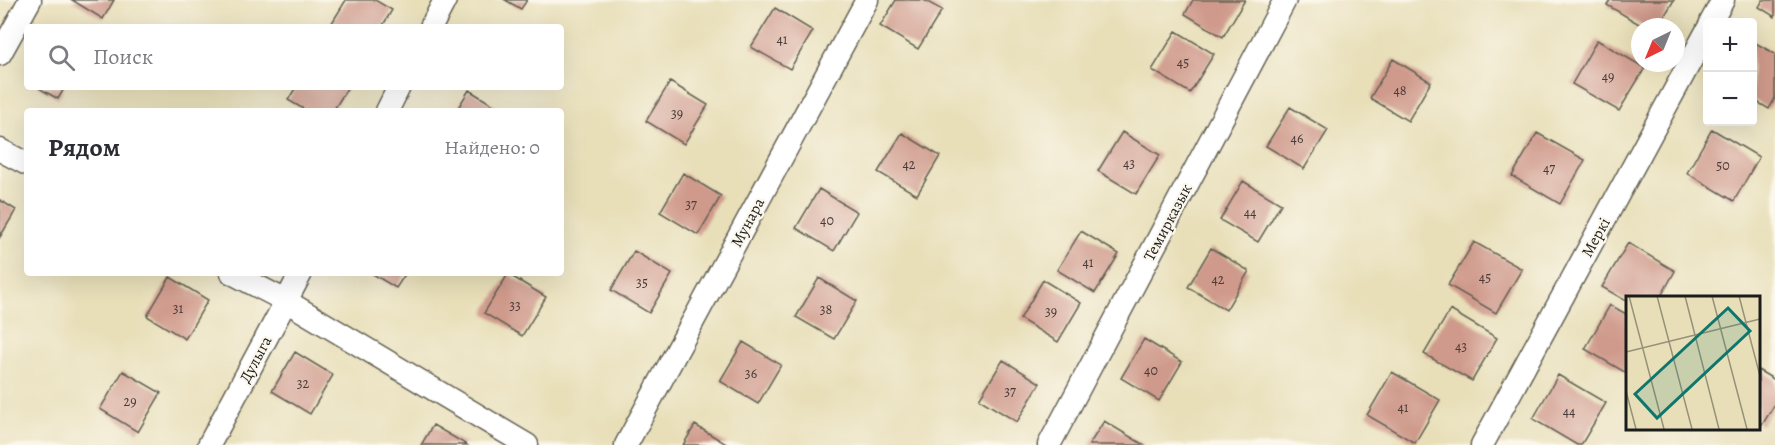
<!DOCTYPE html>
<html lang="ru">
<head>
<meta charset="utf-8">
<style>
	:root { --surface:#fff; --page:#f2f2f3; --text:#2b2b33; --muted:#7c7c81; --line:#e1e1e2 }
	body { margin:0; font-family:Alegreya,serif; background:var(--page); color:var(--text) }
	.controls { position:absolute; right:18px; top:18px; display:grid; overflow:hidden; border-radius:6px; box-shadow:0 6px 24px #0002 }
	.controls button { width:54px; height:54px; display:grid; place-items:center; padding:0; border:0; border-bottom:2px solid var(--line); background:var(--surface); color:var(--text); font:30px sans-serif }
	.compass { position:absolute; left:1631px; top:18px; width:54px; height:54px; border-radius:50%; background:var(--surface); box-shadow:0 6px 24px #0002; rotate:223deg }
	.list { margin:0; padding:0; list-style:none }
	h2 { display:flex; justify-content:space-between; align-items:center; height:78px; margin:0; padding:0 24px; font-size:26px }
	h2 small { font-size:20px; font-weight:400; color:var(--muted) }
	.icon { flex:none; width:33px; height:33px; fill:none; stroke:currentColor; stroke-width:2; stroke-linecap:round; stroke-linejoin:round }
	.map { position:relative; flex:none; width:1775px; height:445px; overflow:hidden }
	.search { position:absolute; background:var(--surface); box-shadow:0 6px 24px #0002; left:24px; top:24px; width:540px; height:66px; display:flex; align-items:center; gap:15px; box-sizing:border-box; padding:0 21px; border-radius:6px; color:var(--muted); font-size:22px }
	.panel { position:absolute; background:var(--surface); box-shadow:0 6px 24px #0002; left:24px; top:108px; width:540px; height:168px; border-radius:6px }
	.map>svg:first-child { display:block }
	.building { fill:#cf9a8b }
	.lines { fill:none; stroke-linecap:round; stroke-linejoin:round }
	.minor-casing { stroke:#636053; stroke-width:25 }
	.minor { stroke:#fff; stroke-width:22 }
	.labels { text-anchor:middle; stroke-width:4.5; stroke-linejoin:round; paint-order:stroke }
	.number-label { font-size:14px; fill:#493c38 }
	.street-label { font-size:16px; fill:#1c1c1c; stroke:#fbf7ec }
	.inset-road { fill:none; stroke:#96917a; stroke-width:1.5 }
	.view { fill:#0f766e; fill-opacity:0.15; stroke:#0f766e; stroke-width:3 }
	.inset-edge { fill:none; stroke:#1c1c1c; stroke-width:3 }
</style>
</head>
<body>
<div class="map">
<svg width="1775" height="445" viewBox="0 0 1775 445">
	<rect width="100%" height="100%" fill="#fbf7ec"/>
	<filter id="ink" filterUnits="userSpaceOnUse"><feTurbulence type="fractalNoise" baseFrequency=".0167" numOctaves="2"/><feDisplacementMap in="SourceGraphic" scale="12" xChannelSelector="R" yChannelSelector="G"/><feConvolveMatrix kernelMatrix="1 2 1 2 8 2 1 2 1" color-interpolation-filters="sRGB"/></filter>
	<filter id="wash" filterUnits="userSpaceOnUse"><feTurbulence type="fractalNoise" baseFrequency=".008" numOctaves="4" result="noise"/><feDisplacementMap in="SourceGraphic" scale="24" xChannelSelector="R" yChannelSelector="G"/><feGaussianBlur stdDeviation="1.35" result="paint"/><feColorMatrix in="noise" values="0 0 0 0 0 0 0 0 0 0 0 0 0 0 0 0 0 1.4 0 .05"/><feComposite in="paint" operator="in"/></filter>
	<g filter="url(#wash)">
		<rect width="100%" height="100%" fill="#e8dfb9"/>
		<g id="blocks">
			<path class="building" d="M72 0H114L103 19Z
				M346 0H375L392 10 382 27H332L330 26Z
				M505 0H527L521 9Z
				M896 0H924L942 10 918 49 880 26Z
				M1193 0H1245L1223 37 1185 14Z
				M1610 0H1674L1658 27H1644L1607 5Z
				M1763 0H1775V17L1759 7Z
				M775 8 813 31 790 69 751 47Z
				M1176 31 1214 54 1190 93 1152 70Z
				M1597 40 1645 68 1619 111 1572 84Z
				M1752 41 1775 54V98L1769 109 1752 99Z
				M1393 59 1431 82 1408 121 1370 98Z
				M670 82 708 105 684 144 646 121Z
				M37 87H65L58 99Z
				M296 87H348L333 111H307L288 100Z
				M469 90 503 111H456Z
				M1290 107 1328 130 1304 169 1266 146Z
				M1712 129 1759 157 1734 201 1687 173Z
				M1122 132 1160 155 1136 194 1098 171Z
				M902 133 940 156 917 195 878 172Z
				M1537 133 1585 160 1560 204 1512 176Z
				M683 173 721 196 698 235 660 212Z
				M1243 181 1281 204 1258 242 1220 220Z
				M819 189 857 212 834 251 796 228Z
				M0 200 16 210 0 237Z
				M1081 231 1119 254 1095 293 1057 270Z
				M1474 242 1522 269 1496 313 1448 285Z
				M1628 243 1675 271 1660 298H1628V302L1602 287Z
				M1211 248 1249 271 1226 310 1188 287Z
				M634 251 672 274 649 313 611 290Z
				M371 273H406L396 288Z
				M508 274 546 297 522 336 484 313Z
				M170 277 208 300 185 339 147 316Z
				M819 278 857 301 834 339 796 317Z
				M1043 280 1081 303 1058 342 1020 319Z
				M1610 305 1628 315V374L1585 349Z
				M1450 310 1497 338 1472 381 1424 354Z
				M1144 339 1182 362 1159 401 1121 378Z
				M743 342 781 365 758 404 720 381Z
				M295 352 333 375 310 414 272 391Z
				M1003 360 1040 383 1017 422 979 399Z
				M1758 370 1775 380V404L1762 425 1758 423Z
				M123 371 161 393 138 432 100 409Z
				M1392 372 1440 400 1415 443 1367 415Z
				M1558 375 1606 403 1581 445H1577L1533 419Z
				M1104 421 1144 445H1089Z
				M433 425 467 445H421Z
				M695 425 728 445H683Z"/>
		</g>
	</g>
	<g filter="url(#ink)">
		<use href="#blocks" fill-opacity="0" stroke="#636053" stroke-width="1.5"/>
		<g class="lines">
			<defs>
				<path id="minor" d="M1711 22 1723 0
					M431 27 445 0
					M0 54 30 0
					M387 111 399 87
					M0 150 27 164
					M232 273 286 301 527 445
					M209 445 301 273
					M626 445 867 0
					M1049 445 1285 0
					M1482 445 1708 29"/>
			</defs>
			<use href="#minor" class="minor-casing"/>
			<use href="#minor" class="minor"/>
		</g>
	</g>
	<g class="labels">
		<g class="number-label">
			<text x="782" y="44">41</text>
			<text x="1183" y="67">45</text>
			<text x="1608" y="81">49</text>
			<text x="1400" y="95">48</text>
			<text x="677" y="118">39</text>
			<text x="1297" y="143">46</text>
			<text x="1129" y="168">43</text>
			<text x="909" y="169">42</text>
			<text x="1723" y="170">50</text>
			<text x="1549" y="173">47</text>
			<text x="691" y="209">37</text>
			<text x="1250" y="217">44</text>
			<text x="827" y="225">40</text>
			<text x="1088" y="267">41</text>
			<text x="1485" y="282">45</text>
			<text x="1218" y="284">42</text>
			<text x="642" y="287">35</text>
			<text x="515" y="310">33</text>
			<text x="178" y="313">31</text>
			<text x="826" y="314">38</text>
			<text x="1051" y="316">39</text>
			<text x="1461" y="351">43</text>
			<text x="1151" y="375">40</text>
			<text x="751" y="378">36</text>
			<text x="303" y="388">32</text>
			<text x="1010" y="396">37</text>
			<text x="130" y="406">29</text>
			<text x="1403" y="412">41</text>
			<text x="1569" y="416">44</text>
		</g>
		<g class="street-label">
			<text transform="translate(747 222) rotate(-62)" y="6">Мунара</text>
			<text transform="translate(1167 222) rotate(-62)" y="6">Темирказык</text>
			<text transform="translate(1595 237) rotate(-61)" y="6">Меркі</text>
			<text transform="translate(255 359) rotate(-62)" y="6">Дулыга</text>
		</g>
	</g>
	<g transform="translate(1626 296)">
		<rect width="134" height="134" fill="#e8dfb9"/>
		<path class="inset-road" d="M3 0 38 133M31 0 66 133M59 0 93 133M86 0 121 133M113 0 134 80M0 56 134 23M0 95 10 133"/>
		<path class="view" d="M102 12 124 35 31 122 9 98Z"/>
		<rect width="134" height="134" class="inset-edge"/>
	</g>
</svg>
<div class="controls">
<button>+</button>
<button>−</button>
</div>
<svg class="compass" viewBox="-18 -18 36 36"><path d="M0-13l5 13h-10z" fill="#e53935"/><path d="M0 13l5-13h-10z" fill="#7c7c81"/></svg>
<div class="search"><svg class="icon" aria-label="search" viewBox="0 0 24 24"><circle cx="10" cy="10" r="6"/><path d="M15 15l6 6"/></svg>Поиск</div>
<section class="panel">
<h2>Рядом<small>Найдено: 0</small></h2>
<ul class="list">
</ul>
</section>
</div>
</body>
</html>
